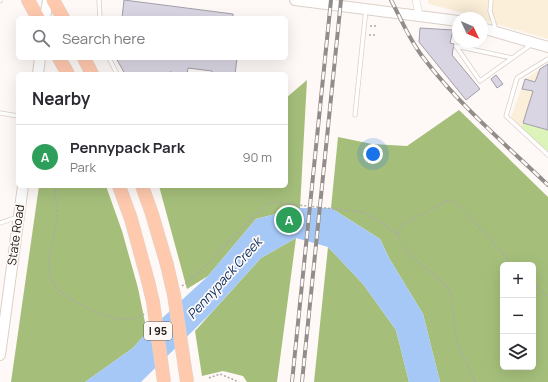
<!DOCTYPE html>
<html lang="en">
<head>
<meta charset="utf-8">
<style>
	:root { --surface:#fff; --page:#f2f2f3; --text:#2b2b33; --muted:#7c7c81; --line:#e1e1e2; --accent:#7c3aed }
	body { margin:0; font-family:Manrope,sans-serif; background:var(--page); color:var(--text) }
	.controls { position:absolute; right:12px; bottom:12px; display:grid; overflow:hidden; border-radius:6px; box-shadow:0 4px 16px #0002 }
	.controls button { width:36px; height:36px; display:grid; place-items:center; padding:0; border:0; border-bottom:1px solid var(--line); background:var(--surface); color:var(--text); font:20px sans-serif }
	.compass { position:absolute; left:452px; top:12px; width:36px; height:36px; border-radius:50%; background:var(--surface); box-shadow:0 4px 16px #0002; rotate:134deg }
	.you { position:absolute; left:373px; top:154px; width:14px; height:14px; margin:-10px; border:3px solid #fff; border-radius:50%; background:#1a73e8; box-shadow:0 0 0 6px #1a73e833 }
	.badge { display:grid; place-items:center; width:26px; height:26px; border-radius:50%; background:var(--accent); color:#fff; font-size:13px; font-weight:700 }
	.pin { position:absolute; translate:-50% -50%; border:2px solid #fff; box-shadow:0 1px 4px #0006 }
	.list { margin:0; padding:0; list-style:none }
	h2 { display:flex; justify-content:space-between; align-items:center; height:52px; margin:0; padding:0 16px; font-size:17px }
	h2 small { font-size:13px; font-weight:400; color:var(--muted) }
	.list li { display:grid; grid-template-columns:26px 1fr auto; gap:12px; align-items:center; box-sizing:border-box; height:64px; padding:0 16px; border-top:1px solid var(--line) }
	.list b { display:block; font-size:15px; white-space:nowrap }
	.list p { margin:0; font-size:13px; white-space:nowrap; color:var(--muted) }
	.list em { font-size:13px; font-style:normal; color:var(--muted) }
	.icon { flex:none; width:22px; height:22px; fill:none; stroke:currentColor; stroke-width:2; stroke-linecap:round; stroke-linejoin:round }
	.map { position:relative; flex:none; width:548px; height:382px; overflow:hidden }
	.search { position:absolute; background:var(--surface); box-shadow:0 4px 16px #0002; left:16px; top:16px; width:272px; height:44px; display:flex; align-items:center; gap:10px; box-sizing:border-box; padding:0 14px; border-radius:6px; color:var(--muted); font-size:15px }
	.panel { position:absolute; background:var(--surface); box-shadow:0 4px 16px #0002; left:16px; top:72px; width:272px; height:116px; border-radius:6px }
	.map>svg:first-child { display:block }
	.education { fill:#fbefda }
	.green { fill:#dcf4ba }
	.forest { fill:#a5bf7b; fill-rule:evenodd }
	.water { fill:#a6c8f7 }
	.building { fill:#d9d5e2; stroke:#a29eaa }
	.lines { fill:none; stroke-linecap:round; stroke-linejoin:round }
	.service-casing { stroke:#dcd0c7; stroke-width:5 }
	.minor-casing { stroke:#dcd0c7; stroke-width:8 }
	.secondary-casing { stroke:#dcd0c7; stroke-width:12 }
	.motorway-casing { stroke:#d8d7d6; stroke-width:14 }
	.path { stroke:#aea9a6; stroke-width:1.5; stroke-dasharray:2 2; stroke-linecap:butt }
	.service { stroke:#fff; stroke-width:3.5 }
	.minor { stroke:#fff; stroke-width:7 }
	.secondary { stroke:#fff; stroke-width:10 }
	.motorway { stroke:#ffc9ae; stroke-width:13 }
	.rail-casing { stroke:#928d8a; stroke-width:4 }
	.rail { stroke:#fef9f6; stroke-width:2.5; stroke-dasharray:8; stroke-linecap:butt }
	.motorway-bridge-casing { stroke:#d8d7d6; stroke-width:14; stroke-linecap:butt }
	.motorway-bridge { stroke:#ffc9ae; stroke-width:13 }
	.labels { text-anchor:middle; stroke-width:3.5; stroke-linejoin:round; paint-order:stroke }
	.shield { fill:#fef9f6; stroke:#65615e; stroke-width:1 }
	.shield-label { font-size:11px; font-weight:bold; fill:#24201d }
	.street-label { font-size:12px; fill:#24201d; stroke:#fef9f6 }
	.water-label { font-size:13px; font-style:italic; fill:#032b5e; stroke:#fef9f6 }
</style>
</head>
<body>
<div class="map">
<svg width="548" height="382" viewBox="0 0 548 382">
	<rect width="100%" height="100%" fill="#fef9f6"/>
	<path class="education" d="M428 0H548V39L482 20V18L429 4Z
		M548 64V152L511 117 525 79Z"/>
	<path class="green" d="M523 123 548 130V152L531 141 520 131Z"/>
	<path class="forest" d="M307 80 300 208 256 219 208 276 187 289 159 186H286V98Z
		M459 110 548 197V382H440L423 314 389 258 380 239 331 208 338 137 372 144 407 146ZM503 265H533V367H503Z
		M39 186H106L122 231 138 288 147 332 133 348 85 382H11Z
		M296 238 277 382H247L243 376 223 371 202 376 195 331 261 258Z
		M328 247 363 284 396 330 409 382H314Z"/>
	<path class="water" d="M300 208H331L380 239 389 258 423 314 440 382H409L396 330 363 284 328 247 296 238 261 258 211 313 141 382H85L133 348 147 332 208 276 256 219Z"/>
	<path class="building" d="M124 0 233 14V18H122Z
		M420 28 453 30 450 43 454 44 452 55 480 89 466 100 419 42Z
		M116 58H237L235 74H212V71L188 68 187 74 169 72V74H125Z
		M548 64V130L523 123 533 91 522 89 525 79 535 82 540 69Z
		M496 75 503 84 497 88 491 79Z"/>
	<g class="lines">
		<defs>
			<path id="service" d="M99 0 100 18
				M491 0 490 11 496 30
				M0 1V0
				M109 58 117 74
				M512 58 456 46 480 81 532 44
				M548 59 517 78 506 116 548 155
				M0 113 18 116
				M355 115 366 9
				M0 223 18 217"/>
			<path id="minor" d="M416 0 419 15"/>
			<path id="secondary" d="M295 0 458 21
				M45 18 48 0
				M482 28 548 47
				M38 74 40 58
				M0 355 23 186"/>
			<path id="motorway" d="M28 0 38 18
				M53 0 63 18
				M59 58 68 74
				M84 58 92 74
				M119 186 131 219 148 281
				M142 186 152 214 167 265"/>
		</defs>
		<use href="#service" class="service-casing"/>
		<use href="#minor" class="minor-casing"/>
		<use href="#secondary" class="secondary-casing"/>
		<use href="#motorway" class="motorway-casing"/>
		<path class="path" d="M370 26H376
			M369 35H375
			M55 186C55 195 57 204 57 213 55 251 31 276 73 300 82 305 90 311 100 314 115 319 129 323 144 314
			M397 234 403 224 447 201 454 202 462 208 513 265
			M533 284 548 297
			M182 286C215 261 238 227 271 202L362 212 376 219 397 234 409 254 446 286 451 294 456 340 475 382
			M209 378 220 374 239 382"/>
		<use href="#service" class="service"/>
		<use href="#minor" class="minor"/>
		<use href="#secondary" class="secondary"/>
		<use href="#motorway" class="motorway"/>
		<defs>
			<path id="rail" d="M391 0C401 19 409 39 422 56 458 104 505 144 548 185
				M292 382 331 0
				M302 382 341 0"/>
		</defs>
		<use href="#rail" class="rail-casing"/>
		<use href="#rail" class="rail"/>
		<defs>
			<path id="motorway-bridge" d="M167 265 174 295 187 382
				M148 281 153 302 164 382"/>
		</defs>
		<use href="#motorway-bridge" class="motorway-bridge-casing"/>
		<use href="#motorway-bridge" class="motorway-bridge"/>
	</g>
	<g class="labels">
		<rect class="shield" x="144" y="322" width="28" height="18" rx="3"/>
		<g class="shield-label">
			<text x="158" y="335">I 95</text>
		</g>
		<g class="street-label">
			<text transform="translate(16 235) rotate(-82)" y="4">State Road</text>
		</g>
		<g class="water-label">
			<text transform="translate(224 278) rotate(-48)" y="5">Pennypack Creek</text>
		</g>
	</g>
</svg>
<div class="controls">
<button>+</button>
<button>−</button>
<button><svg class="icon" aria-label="layers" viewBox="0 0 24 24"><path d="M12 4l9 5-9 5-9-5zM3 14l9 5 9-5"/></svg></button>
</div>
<svg class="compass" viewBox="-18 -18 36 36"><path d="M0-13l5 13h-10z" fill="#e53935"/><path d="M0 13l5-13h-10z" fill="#7c7c81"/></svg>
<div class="you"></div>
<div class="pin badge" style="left:289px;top:220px;background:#2e9e5b">A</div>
<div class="search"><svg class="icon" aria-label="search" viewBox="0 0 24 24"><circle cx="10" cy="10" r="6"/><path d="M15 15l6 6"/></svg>Search here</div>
<section class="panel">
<h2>Nearby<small></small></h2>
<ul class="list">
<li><span class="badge" style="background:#2e9e5b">A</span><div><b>Pennypack Park</b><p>Park</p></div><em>90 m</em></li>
</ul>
</section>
</div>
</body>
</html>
